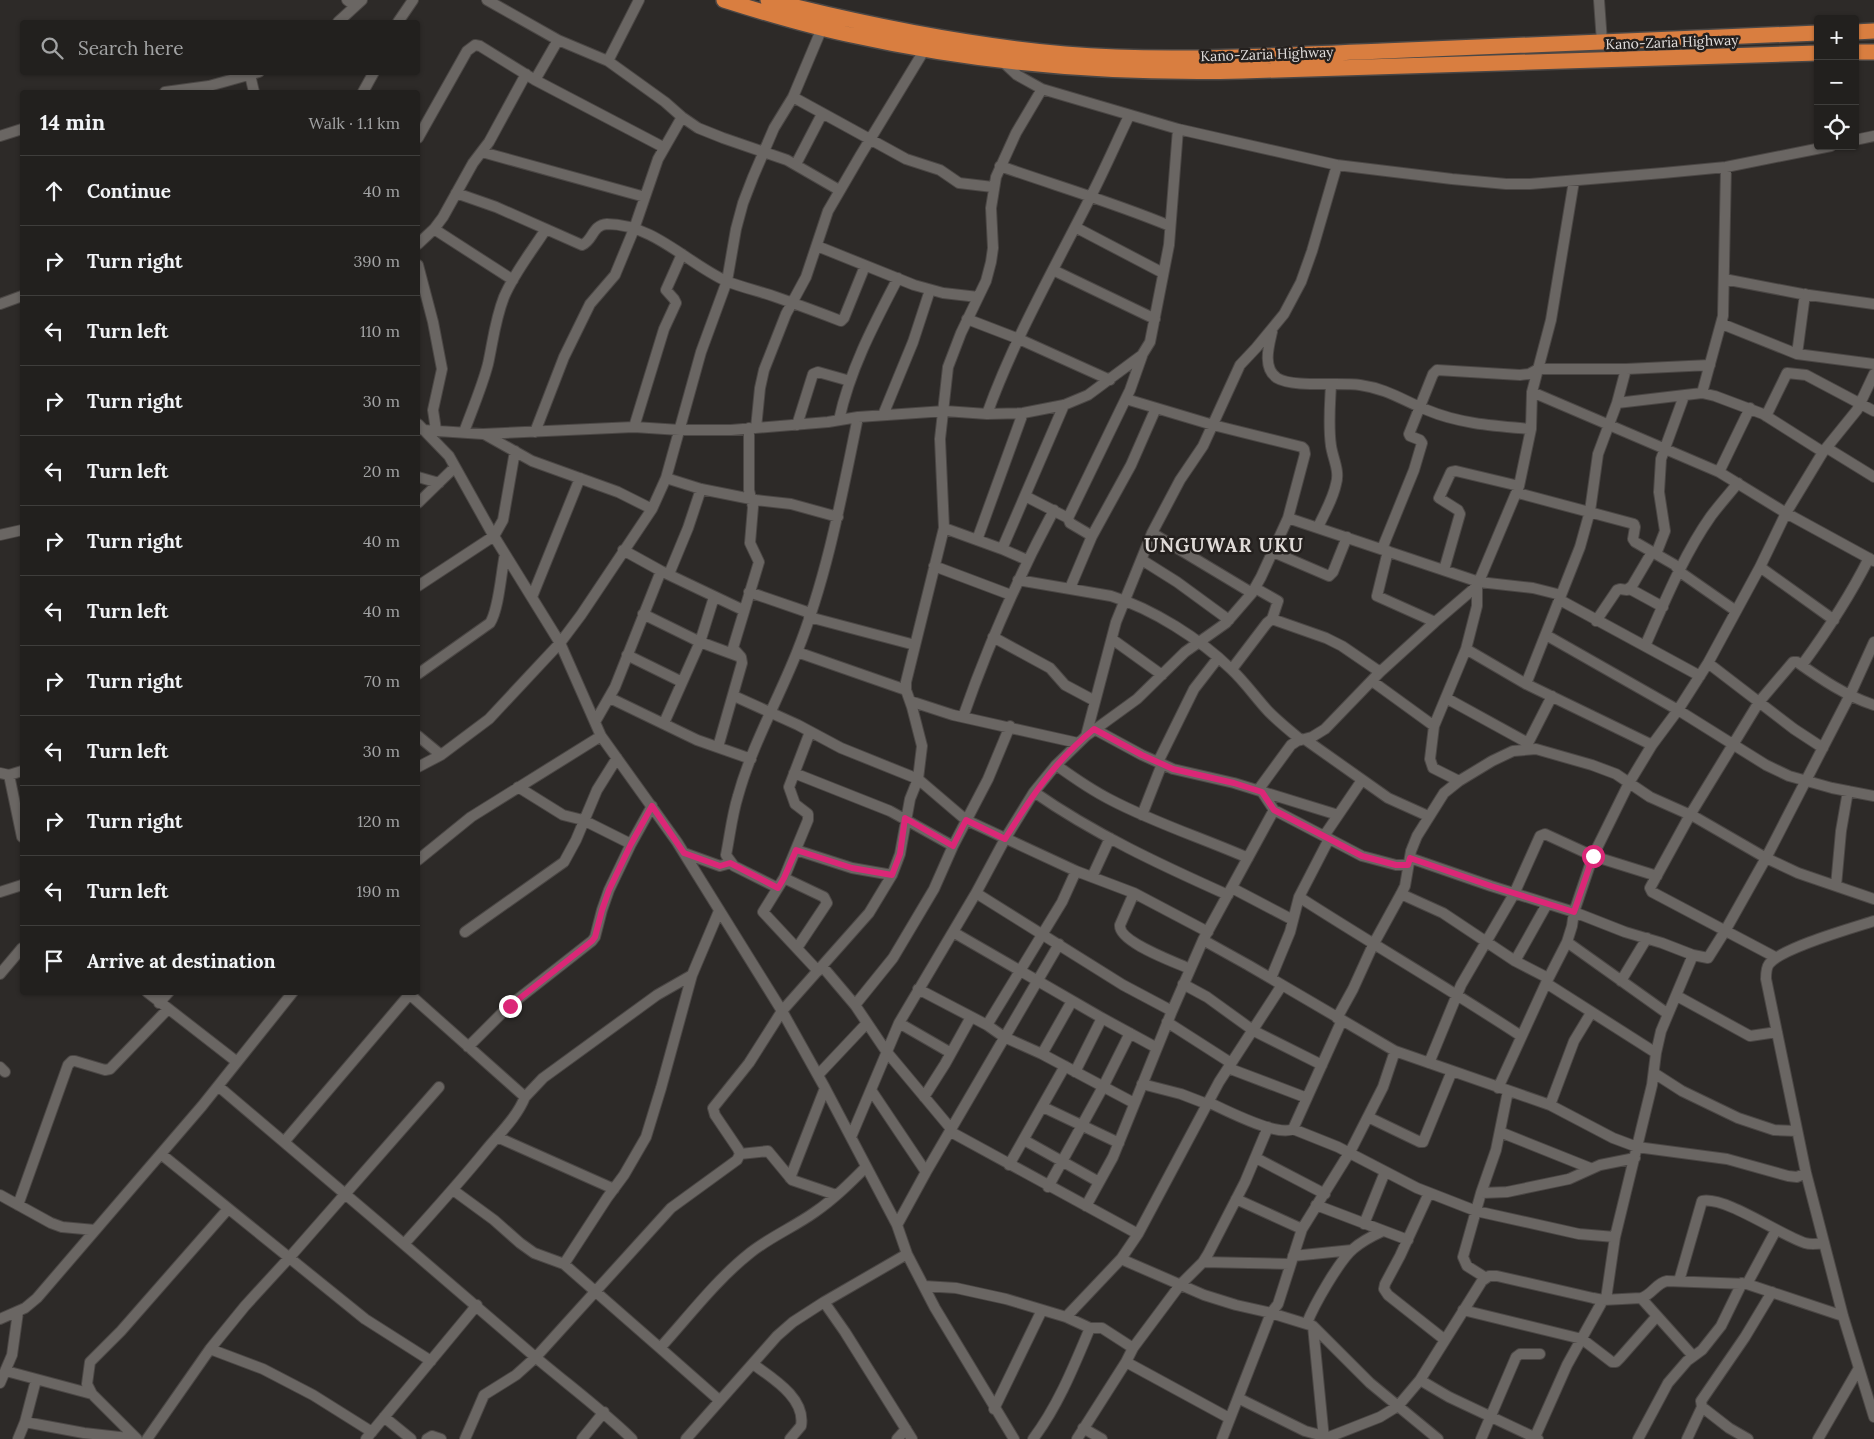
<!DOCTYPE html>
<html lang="en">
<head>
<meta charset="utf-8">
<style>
	:root { --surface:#22201e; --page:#2a2827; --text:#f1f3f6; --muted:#a2a3a4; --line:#3f3e3c }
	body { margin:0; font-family:Lora,serif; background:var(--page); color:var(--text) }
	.controls { position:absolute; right:15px; top:15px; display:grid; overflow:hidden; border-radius:5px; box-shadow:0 1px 4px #0004 }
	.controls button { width:45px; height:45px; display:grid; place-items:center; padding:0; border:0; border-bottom:1px solid var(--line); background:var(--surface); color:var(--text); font:25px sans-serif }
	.stop { position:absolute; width:15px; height:15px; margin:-11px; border:4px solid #db2777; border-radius:50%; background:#fff }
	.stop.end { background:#db2777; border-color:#fff; box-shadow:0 1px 5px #0008 }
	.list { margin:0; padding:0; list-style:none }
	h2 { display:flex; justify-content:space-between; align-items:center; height:65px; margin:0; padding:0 20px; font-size:21px }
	h2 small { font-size:16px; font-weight:400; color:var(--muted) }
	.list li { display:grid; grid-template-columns:32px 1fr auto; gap:15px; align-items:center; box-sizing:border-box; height:70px; padding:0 20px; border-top:1px solid var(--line) }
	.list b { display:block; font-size:19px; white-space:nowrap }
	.list em { font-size:16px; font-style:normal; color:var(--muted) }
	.icon { flex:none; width:28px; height:28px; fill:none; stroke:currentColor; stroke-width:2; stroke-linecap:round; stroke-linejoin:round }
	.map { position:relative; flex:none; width:1874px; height:1439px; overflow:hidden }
	.search { position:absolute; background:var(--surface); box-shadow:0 1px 4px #0004; left:20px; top:20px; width:400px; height:55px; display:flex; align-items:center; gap:12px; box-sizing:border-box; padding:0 18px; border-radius:5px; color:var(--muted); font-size:19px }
	.panel { position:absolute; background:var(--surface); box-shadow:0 1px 4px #0004; left:20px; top:90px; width:400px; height:905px; border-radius:5px }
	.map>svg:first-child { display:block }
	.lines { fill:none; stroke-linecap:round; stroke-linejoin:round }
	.minor-casing { stroke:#4b4745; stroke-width:12 }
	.highway-casing { stroke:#4b4745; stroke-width:18 }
	.minor { stroke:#6a6663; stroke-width:10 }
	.highway { stroke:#d97e40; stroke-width:15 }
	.route { stroke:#db2777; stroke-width:6 }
	.labels { text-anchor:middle; stroke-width:5; stroke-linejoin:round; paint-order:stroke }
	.street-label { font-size:14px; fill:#e1dedd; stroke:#24201e }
	.district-label { font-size:19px; font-weight:bold; letter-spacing:1px; fill:#dfdad7; stroke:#24201e }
</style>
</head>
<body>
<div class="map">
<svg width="1874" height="1439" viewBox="0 0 1874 1439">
	<rect width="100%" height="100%" fill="#2d2a28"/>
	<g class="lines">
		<defs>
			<path id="minor" d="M347 0 355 6
				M487 0 558 40 608 61 665 102 682 117 698 128 723 138 787 160 839 190
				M1599 0 1602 42
				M338 22 362 0
				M398 22 413 0
				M1001 60 1017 75 1042 89 1178 129 1337 165 1452 179 1506 184H1530L1663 173 1726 167 1831 146
				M608 61 639 0
				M250 75 254 92
				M535 80 558 40
				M165 92 209 86 259 72
				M363 92 374 72
				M793 97 906 159 940 170 959 183 993 187
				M0 136 22 129
				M418 138 467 51 475 45 480 46 535 80 663 147
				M1855 140 1874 136
				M482 152 645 197
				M796 164 822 114
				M1000 166C1057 186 1115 203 1170 226
				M456 193 496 207 582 245C593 241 592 225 607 224 653 224 687 263 726 281 741 287 758 291 773 296 796 304 818 312 841 321L844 318 865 266
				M1075 227 1163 273
				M434 229 513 280
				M418 244 434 229 443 217 473 163 489 142 526 74
				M817 246 914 285 943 293 978 297
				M418 265 433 322 442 369 433 410 436 430
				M1053 270 1155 319
				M1724 279 1802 294 1874 304
				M0 304 22 296
				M967 319 1019 339 1110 380
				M1722 324 1797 354 1874 364
				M1272 332C1269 345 1262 368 1277 378 1293 388 1340 382 1360 385 1388 389 1402 400 1427 410 1460 424 1496 426 1531 429
				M1797 354 1805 294
				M1532 392 1719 472 1786 513 1874 561
				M1702 393 1723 316 1726 167
				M1617 403 1702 393 1715 396 1763 414 1823 452
				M987 414C1014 339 1054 269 1090 198 1104 171 1116 143 1129 116
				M883 415 913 342 930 290
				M1766 416 1787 373 1806 375 1874 411
				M839 420C850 369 874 324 898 278
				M418 424 449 456 492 533 560 643 601 736 677 842 782 1011 825 1088 897 1225 907 1254 935 1308 1014 1439
				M797 425 813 374 818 372 850 381
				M634 427 664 329 676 303 674 299 666 290 682 254
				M756 428 760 388 764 370 786 314 806 277 828 211 860 156 925 49
				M423 430 483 434 634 427 680 430H731L828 422 858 417 945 411 987 414 1023 413 1064 405 1088 395 1142 355 1150 342 1169 245 1178 129
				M464 432C472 410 482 387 488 364 493 341 495 320 504 297 514 273 532 251 546 229
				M535 432 564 357 590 304 615 275 634 229 658 159 682 117
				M484 434 532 461 618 492 652 509
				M1827 448 1874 477
				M1719 472 1750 408
				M418 477 439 483
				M666 478 701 489 756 500 791 504 838 517
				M1518 493 1634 524 1635 527 1633 539 1635 542 1675 565 1680 572 1736 611
				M1025 496 1068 518
				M418 503 455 467
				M1288 518 1479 582 1533 588 1561 595
				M1318 527C1324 514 1333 499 1336 484 1340 471 1333 459 1331 446 1328 425 1330 405 1331 384
				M944 528 1002 549 1027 560
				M1152 533 1252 593
				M0 535 22 530
				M1092 536 1070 523 1068 518 1130 390 1142 356
				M977 540 1023 413
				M1002 549 1064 405
				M1382 549 1414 470 1422 443 1420 440 1410 436 1409 434 1433 374 1437 370 1520 375 1529 374 1538 369H1626L1710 365
				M623 550 661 571 743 610
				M1388 551 1377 596 1435 622
				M1273 552 1329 576 1333 572 1347 537
				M1656 554 1665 531 1659 492 1661 459 1684 396
				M1142 560 1177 582 1229 620
				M934 566 1011 595
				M1760 567 1834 620
				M1444 570 1460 514 1458 510 1439 498 1451 472 1456 471 1519 486
				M669 574 688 528 701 489
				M1018 580 1111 596C1153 609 1200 639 1231 669 1245 682 1256 698 1269 712 1279 722 1290 731 1301 740
				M418 586 494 536 503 520 515 451
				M1070 588 1092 536 1131 465 1156 408
				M1255 588 1278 601 1272 619
				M1630 589 1663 607
				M749 592 810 613
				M532 597 580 478
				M1560 600 1700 676
				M643 614 700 642 738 656
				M809 617 915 645
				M1596 621 1617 590 1620 589 1627 590 1632 586 1652 552
				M1546 635 1678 710 1766 765 1789 776 1832 788 1874 796
				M993 637 1050 668 1065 685 1095 701
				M1112 639 1162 675
				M1645 646C1664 603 1684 554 1711 516 1720 504 1729 494 1738 483
				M1466 649 1526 684 1652 745
				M797 652 906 690
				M627 655 682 682
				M1708 663 1794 729 1823 748
				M1802 665C1827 631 1850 596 1869 558
				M1232 669 1267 623 1272 619 1326 638 1342 646 1380 672
				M418 674 490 623C499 609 501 573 505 554
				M1372 681 1434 726
				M1526 684 1580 547 1590 511 1598 454 1617 403 1626 369
				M734 696 798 725 841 748 918 779 966 820 1076 871 1134 893 1208 932
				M610 698 697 740 751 759
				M1446 698 1528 743
				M910 701 953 715 1078 743
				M963 717C988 645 1018 577 1054 510
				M595 722 615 687 661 571
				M664 723 700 642 714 597
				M1094 729 1142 755 1173 769 1234 783 1338 815
				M810 732 789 787 795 804 808 814V820L784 878 763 912 818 971
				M418 736 441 755
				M1086 736 1116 622 1152 533 1180 480 1203 446 1240 365 1256 348 1284 314 1301 282 1312 251 1337 165
				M1306 740 1388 798 1428 816
				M718 747 742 663 741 657 733 648 759 562 750 543 753 507 749 490V428
				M1525 749 1552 696
				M1158 762 1194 689 1218 658
				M1056 765C1074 778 1091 790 1111 800 1155 823 1202 838 1248 858
				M418 767 441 755 489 719 560 643 581 615 652 509 666 478 701 352 727 281 736 229 743 203 753 177 774 128 793 97 822 28
				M0 773 9 775 22 771
				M794 773 890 811 953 846
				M9 775 22 837
				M1459 781 1433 768 1430 759 1434 726 1466 649 1477 606V586
				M518 787 563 815 583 820 631 844
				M1034 792 1056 765 1086 736 1137 699 1185 652 1226 623 1252 593 1261 577 1288 518 1305 454 1304 449 1302 447 1213 425 1126 399
				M1274 810 1362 856 1396 865H1408
				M1142 815 1162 764
				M1324 836 1362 780
				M796 850 852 868 892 875
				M684 853 720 866 731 863
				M1410 858 1491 886 1574 912 1625 932 1662 943 1693 955 1708 958 1725 931 1766 858 1850 695 1874 642
				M418 860 471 817 601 736
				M1092 877 1110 838
				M784 878 824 897 827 903 797 948
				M1836 886 1841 831 1848 791
				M778 888 734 866 726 855C730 835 732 815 738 796 752 745 778 700 797 652 827 577 842 495 858 417
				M1232 888 1293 920
				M0 892 22 885
				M976 893 1123 985 1172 1011
				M1134 893 1120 925C1118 942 1175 962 1190 969
				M1401 894 1443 913 1515 961 1548 978
				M1299 897C1372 944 1448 988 1521 1036
				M1874 921C1852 928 1781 948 1769 964 1766 968 1766 974 1766 979L1806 1173 1843 1316 1874 1417
				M465 932 564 862 576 840 597 790 617 758
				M953 932 1102 1018 1157 1048
				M1203 940 1248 965 1395 1051 1550 1105 1613 1138 1637 1147 1727 1159 1788 1176 1797 1177 1806 1173
				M1567 942 1668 1014
				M1775 957 1652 892 1650 888 1690 815 1759 702 1793 662H1797C1821 679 1846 696 1874 705
				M1515 961 1547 904
				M822 966 855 1005 886 1051 952 1130
				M0 974 22 948
				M692 975 661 1088 646 1137 624 1175 607 1198 564 1264 660 1348C689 1316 716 1280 750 1253 770 1237 794 1227 815 1212 834 1199 850 1183 866 1167
				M1271 978 1290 932 1299 897 1329 839
				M1621 981 1647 938
				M1546 983 1656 1053
				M1183 984 1207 997 1254 1031 1322 1065
				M918 989 987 1025 1004 1037 1042 1054 1134 1103
				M147 992 237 1062
				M407 992 525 1097 543 1078 657 995 692 975 719 911
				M1677 996 1750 1036 1777 1032
				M159 1003 169 992
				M855 1005 893 958 934 889 953 846 988 779 1010 726
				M1337 1018 1353 989 1373 945 1401 894 1405 886 1411 851 1417 836 1444 793 1459 781 1492 761 1513 751 1536 749 1592 765 1616 774 1650 797 1695 817 1766 858 1798 873 1874 899
				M1167 1022 1231 1063
				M899 1023 951 1053
				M987 1025 1062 902 1076 871
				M468 1047 509 1006 592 941 595 937 602 910 609 890 631 844 652 806
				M1042 1054 1072 1001
				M1429 1063 1461 985 1514 894 1540 836 1545 834 1593 856 1657 876
				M0 1067 5 1072
				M1228 1068 1307 1098
				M1075 1072 1102 1018
				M1654 1073 1682 1091 1738 1118 1774 1130 1797 1131
				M818 1075 867 1023
				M1142 1084 1181 1094 1207 1104
				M218 1086C324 1176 429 1265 534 1356 567 1384 601 1409 632 1439
				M1498 1088 1546 983 1567 942 1572 926 1574 912 1593 856 1629 783 1652 745 1678 710 1708 663 1760 567 1786 513 1823 452 1857 410 1874 374
				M871 1090 926 1172
				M924 1097 945 1064 971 1017
				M1208 1102C1225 1110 1277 1137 1293 1129L1342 1020
				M1550 1105 1574 1041 1591 1013
				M1043 1107 1119 1143
				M1368 1117 1420 1142H1423L1452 1071
				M1293 1129 1338 1147 1417 1188 1476 1211 1579 1234 1615 1237
				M951 1132 1138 1234
				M1500 1132 1590 1168
				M497 1137 614 1189
				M851 1137 899 1023 976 893 1005 839 1034 792C1094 834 1161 865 1228 895
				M1024 1140 1099 1182
				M284 1142 409 995
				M161 1154 365 1319 431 1361
				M740 1154 768 1151 792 1180 836 1195
				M1256 1158 1325 1194
				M1009 1165 1065 1066
				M790 1178 825 1088
				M1048 1187 1103 1087 1130 1033
				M453 1190 494 1220 520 1243 534 1253 564 1264
				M1429 1193 1400 1256 1385 1284 1384 1289 1388 1295 1445 1340
				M1481 1193 1507 1192 1569 1179 1600 1165 1635 1158
				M0 1195 51 1223 62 1227 95 1230
				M1236 1199 1302 1229
				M18 1205 68 1065 72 1061H75L105 1070 110 1069 167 1010
				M1316 1205 1408 1240
				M1086 1206 1113 1157 1172 1011 1203 940 1274 810 1262 792 1261 786 1291 745 1297 741 1312 737 1325 729 1380 672 1435 622 1477 586 1519 486 1531 429 1532 392 1551 320 1574 181
				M1364 1224 1385 1172
				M897 1225 926 1172 1059 944
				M404 1244C432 1213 460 1182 486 1150 500 1133 517 1117 525 1097
				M1293 1256 1352 1250
				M1121 1259 1204 1295 1236 1305 1271 1313 1313 1326 1370 1383 1438 1439
				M1203 1262 1290 1264
				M1486 1278 1467 1266 1463 1257 1481 1193 1496 1150 1508 1091
				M1679 1281 1702 1201C1725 1196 1780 1235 1805 1243 1811 1245 1818 1244 1824 1243
				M1747 1284 1776 1230
				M924 1286 956 1288 1006 1299 1066 1317 1090 1328H1102L1133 1348
				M1641 1298 1693 1356
				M1606 1299 1615 1237 1652 1085 1656 1053 1661 1031 1693 955
				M824 1302 907 1254
				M1463 1310 1582 1339 1612 1362H1616L1620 1358 1657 1316
				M1066 1317 1121 1259 1138 1234 1219 1082 1282 985
				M0 1319 25 1308 37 1298 202 1106 293 992
				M1307 1323C1314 1305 1339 1261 1353 1249 1362 1241 1372 1236 1383 1231
				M1313 1326 1324 1439
				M660 1348 719 1400
				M210 1349 263 1369 313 1395 372 1432
				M1126 1362 1229 1418
				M753 1364C772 1378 806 1398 801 1426L790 1439
				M6 1371 92 1394
				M1420 1380 1449 1397 1538 1439
				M0 1383 12 1355 18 1312
				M1238 1398 1305 1431 1324 1436
				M1702 1407 1729 1428 1748 1439
				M994 1409 1042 1310
				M384 1417 411 1439
				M25 1422 84 1433 137 1439
				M1083 1428 1102 1439
				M1535 1437 1567 1365 1603 1300
				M18 1439 25 1422 36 1380
				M137 1439 92 1394 87 1384 90 1362 121 1331 228 1209
				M147 1439 210 1349 245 1306 289 1258 439 1087
				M366 1439 477 1305
				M427 1439 432 1436 441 1439
				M465 1439 484 1395 516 1375 536 1357 671 1208 737 1160 740 1154 738 1149 715 1115 713 1108 749 1063 782 1011 869 913 892 875 900 854 910 799 918 779 922 746 912 707 906 690V682L944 528 940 439 948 367 961 333 986 281 991 262 993 248 991 208 996 177 1016 133 1042 89
				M582 1439 604 1412
				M686 1439 777 1336 793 1322 824 1302 845 1332 912 1439
				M897 1439 906 1429
				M1033 1439C1058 1406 1074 1366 1090 1328
				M1077 1439 1126 1362 1133 1348 1180 1285 1203 1262 1208 1254 1245 1182 1268 1127
				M1222 1439 1271 1313 1278 1304 1302 1229 1351 1150 1383 1087 1395 1051
				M1324 1439 1380 1417 1398 1406 1420 1380 1482 1281 1489 1276H1497L1593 1298 1603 1300 1641 1298C1652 1295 1656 1283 1667 1281L1747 1284 1843 1316
				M1481 1439 1516 1357 1520 1354H1540
				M1638 1439 1668 1383 1687 1361 1702 1350 1721 1326 1742 1283
				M1687 1439 1702 1407 1701 1401 1745 1337 1772 1292
				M1818 1439 1859 1368"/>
			<path id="highway" d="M724 0C768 14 812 27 856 36 982 64 1113 74 1242 71L1818 53
				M768 0C866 25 964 45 1065 54 1171 63 1277 55 1383 51 1528 45 1673 39 1818 33
				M1855 32 1874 31
				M1855 52H1874"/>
		</defs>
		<use href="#minor" class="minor-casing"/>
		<use href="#highway" class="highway-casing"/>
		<use href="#minor" class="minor"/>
		<use href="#highway" class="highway"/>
	</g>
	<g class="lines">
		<path class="route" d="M510 1006 592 941 595 937 602 910 609 890 631 844 652 806 684 853 720 866 730 863 778 888 784 878 796 850 852 868 892 875 900 854 905 818 953 846 966 820 1005 839C1031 797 1055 761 1094 729L1142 755 1173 769 1234 783 1262 792 1274 810 1362 856 1396 865H1408L1410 858 1491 886 1574 912 1593 856"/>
	</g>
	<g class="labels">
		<g class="street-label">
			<text transform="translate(1672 42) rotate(-2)" y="5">Kano-Zaria Highway</text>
			<text transform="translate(1267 54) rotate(-2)" y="5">Kano-Zaria Highway</text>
		</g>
		<g class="district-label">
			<text x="1224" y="552">UNGUWAR UKU</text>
		</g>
	</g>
</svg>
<div class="controls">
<button>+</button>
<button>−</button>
<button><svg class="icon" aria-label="locate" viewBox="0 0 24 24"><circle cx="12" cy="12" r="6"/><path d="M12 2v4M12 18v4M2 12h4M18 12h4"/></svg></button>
</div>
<div class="stop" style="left:1593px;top:856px"></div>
<div class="stop end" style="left:510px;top:1006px"></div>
<div class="search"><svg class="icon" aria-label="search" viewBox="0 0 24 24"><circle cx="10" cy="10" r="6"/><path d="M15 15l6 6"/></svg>Search here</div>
<section class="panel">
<h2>14 min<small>Walk · 1.1 km</small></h2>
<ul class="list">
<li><svg class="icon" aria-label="ahead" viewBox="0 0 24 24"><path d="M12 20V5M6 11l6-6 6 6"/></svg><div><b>Continue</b></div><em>40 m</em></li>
<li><svg class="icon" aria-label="right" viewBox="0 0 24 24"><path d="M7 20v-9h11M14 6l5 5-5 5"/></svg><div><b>Turn right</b></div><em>390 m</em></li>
<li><svg class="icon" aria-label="left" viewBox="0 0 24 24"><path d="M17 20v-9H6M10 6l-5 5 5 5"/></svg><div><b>Turn left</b></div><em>110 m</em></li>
<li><svg class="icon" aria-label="right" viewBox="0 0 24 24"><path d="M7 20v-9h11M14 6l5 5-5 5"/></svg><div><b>Turn right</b></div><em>30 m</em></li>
<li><svg class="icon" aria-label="left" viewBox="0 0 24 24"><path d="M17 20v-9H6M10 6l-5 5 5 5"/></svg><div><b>Turn left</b></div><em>20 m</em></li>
<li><svg class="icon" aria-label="right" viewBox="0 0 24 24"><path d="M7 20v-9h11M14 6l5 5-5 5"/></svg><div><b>Turn right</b></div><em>40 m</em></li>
<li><svg class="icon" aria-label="left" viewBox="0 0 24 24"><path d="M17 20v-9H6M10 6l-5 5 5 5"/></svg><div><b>Turn left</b></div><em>40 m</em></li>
<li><svg class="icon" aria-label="right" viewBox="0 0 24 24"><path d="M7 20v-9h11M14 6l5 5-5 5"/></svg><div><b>Turn right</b></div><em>70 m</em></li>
<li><svg class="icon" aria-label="left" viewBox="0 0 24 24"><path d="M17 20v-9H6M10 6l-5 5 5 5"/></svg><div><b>Turn left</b></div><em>30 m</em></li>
<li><svg class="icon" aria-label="right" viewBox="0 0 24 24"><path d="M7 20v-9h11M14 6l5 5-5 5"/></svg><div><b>Turn right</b></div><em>120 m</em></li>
<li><svg class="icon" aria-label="left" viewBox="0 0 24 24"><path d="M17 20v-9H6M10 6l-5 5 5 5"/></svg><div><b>Turn left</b></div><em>190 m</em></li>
<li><svg class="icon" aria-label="arrive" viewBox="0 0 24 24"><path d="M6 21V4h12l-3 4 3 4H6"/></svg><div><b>Arrive at destination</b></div></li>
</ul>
</section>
</div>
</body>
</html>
